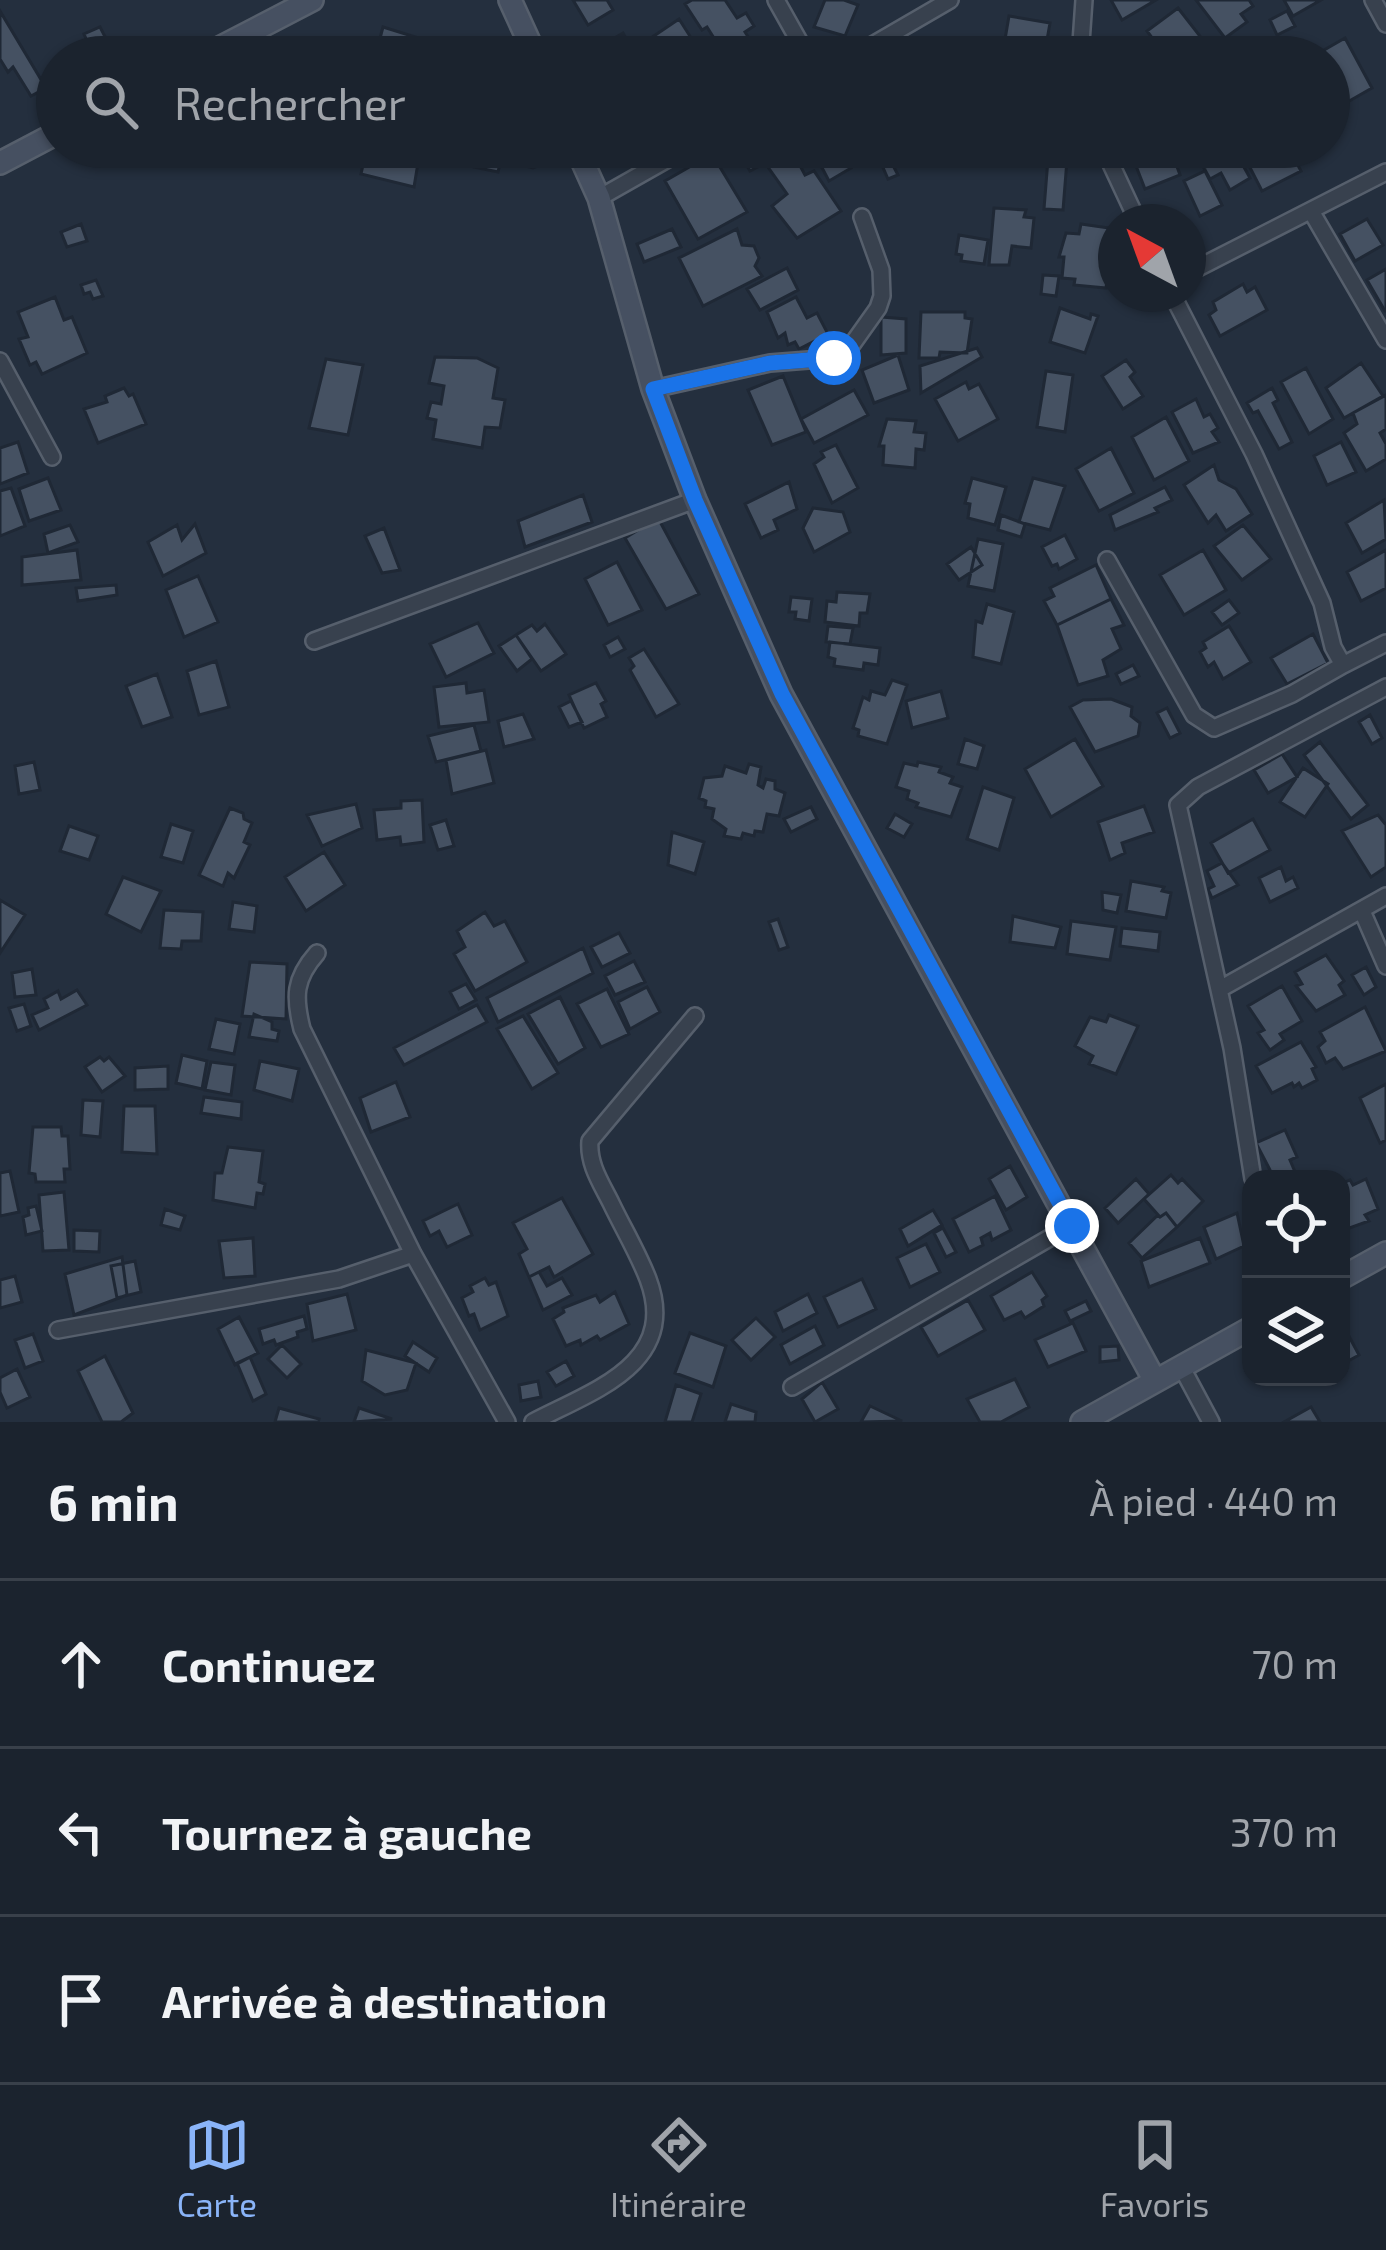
<!DOCTYPE html>
<html lang="fr">
<head>
<meta charset="utf-8">
<style>
	:root { --surface:#1b232e; --page:#242b36; --text:#f1f3f6; --muted:#a0a4aa; --line:#39404a; --accent:#8ab4f8 }
	body { margin:0; font-family:"Exo 2",sans-serif; background:var(--page); color:var(--text) }
	.controls { position:absolute; right:36px; bottom:36px; display:grid; overflow:hidden; border-radius:24px; box-shadow:0 3px 9px #0004 }
	.controls button { width:108px; height:108px; display:grid; place-items:center; padding:0; border:0; border-bottom:3px solid var(--line); background:var(--surface); color:var(--text); font:60px sans-serif }
	.compass { position:absolute; left:1098px; top:204px; width:108px; height:108px; border-radius:50%; background:var(--surface); box-shadow:0 3px 9px #0004; rotate:319deg }
	.stop { position:absolute; width:36px; height:36px; margin:-27px; border:9px solid #1a73e8; border-radius:50%; background:#fff }
	.stop.end { background:#1a73e8; border-color:#fff; box-shadow:0 3px 12px #0008 }
	.list { margin:0; padding:0; list-style:none }
	h2 { display:flex; justify-content:space-between; align-items:center; height:156px; margin:0; padding:0 48px; font-size:51px }
	h2 small { font-size:39px; font-weight:400; color:var(--muted) }
	.list li { display:grid; grid-template-columns:78px 1fr auto; gap:36px; align-items:center; box-sizing:border-box; height:168px; padding:0 48px; border-top:3px solid var(--line) }
	.list b { display:block; font-size:45px; white-space:nowrap }
	.list em { font-size:39px; font-style:normal; color:var(--muted) }
	.icon { flex:none; width:66px; height:66px; fill:none; stroke:currentColor; stroke-width:2; stroke-linecap:round; stroke-linejoin:round }
	.map { position:relative; flex:none; width:1386px; height:1422px; overflow:hidden }
	.search { position:absolute; background:var(--surface); box-shadow:0 3px 9px #0004; left:36px; right:36px; top:36px; height:132px; display:flex; align-items:center; gap:30px; box-sizing:border-box; padding:0 42px; border-radius:66px; color:var(--muted); font-size:45px }
	.sheet { height:660px; background:var(--surface) }
	nav { display:flex; justify-content:space-around; align-items:center; box-sizing:border-box; height:168px; border-top:3px solid var(--line); background:var(--surface); font-size:33px; color:var(--muted) }
	nav a { display:grid; justify-items:center; gap:6px }
	nav .on { color:var(--accent) }
	.map>svg:first-child { display:block }
	.building { fill:#455162; stroke:#1f2835; stroke-width:3 }
	.lines { fill:none; stroke-linecap:round; stroke-linejoin:round }
	.street-casing { stroke:#565f6c; stroke-width:20 }
	.secondary-casing { stroke:#565f6c; stroke-width:26 }
	.street { stroke:#38414e; stroke-width:15 }
	.secondary { stroke:#465061; stroke-width:21 }
	.route { stroke:#1a73e8; stroke-width:15 }
</style>
</head>
<body>
<div class="map">
<svg width="1386" height="1422" viewBox="0 0 1386 1422">
	<rect width="100%" height="100%" fill="#242f3e"/>
	<path class="building" d="M573 0H607L613 10 588 25Z
		M692 0H725L737 18 746 13 754 26 745 32 761 57H719L724 54 707 27 702 30 685 4Z
		M825 0H844L858 5 845 36 814 27Z
		M1111 0H1156L1122 20Z
		M1196 0H1249L1253 6 1241 14 1247 22 1225 38Z
		M1284 0H1321L1293 16Z
		M1178 8 1203 40 1182 57H1166L1147 31Z
		M0 11 46 88 31 96 13 67 8 72 0 59Z
		M1287 11 1295 26 1277 35 1270 20Z
		M1009 16 1050 23 1044 57H1002Z
		M679 19 695 44 675 57H655L645 42Z
		M100 27 115 56 65 57 63 52 87 41 84 34Z
		M383 27 425 40 421 57H375Z
		M623 33 636 57H598L594 50Z
		M1345 38 1372 88 1337 108 1329 95V57H1312Z
		M441 42 482 54 480 57H437Z
		M367 147 419 157 414 187 361 174Z
		M442 147H549L558 157 533 168 501 159 498 172 474 167 473 161Z
		M754 147H790L805 175 814 171 841 211 797 238 772 206 787 194 765 163 750 171 741 154Z
		M915 147H952L924 163Z
		M1049 147H1068L1063 210 1044 209Z
		M1143 147H1170L1180 175 1145 189 1131 153Z
		M1247 147H1288L1301 171 1262 191 1241 150Z
		M840 148 851 168 829 181 818 160Z
		M1235 151 1250 178 1230 190 1221 173 1210 179 1204 168Z
		M886 152 898 175 888 179 878 156Z
		M712 154 747 212 698 239 665 181Z
		M1205 171 1222 205 1200 216 1184 181Z
		M994 208 1026 210 1024 217 1034 218 1031 248 1012 246 1009 265H989Z
		M1367 219 1383 245 1355 261 1340 234Z
		M81 224 87 241 67 247 61 232Z
		M1081 224 1109 228 1108 233 1114 234 1106 288 1074 285 1075 279 1062 278 1064 257H1059L1066 233 1079 234Z
		M672 229 681 247 644 262 637 244Z
		M737 229 742 245 754 246 759 258 755 266 762 276 703 306 679 258Z
		M959 235 988 240 984 264 961 261 962 255 956 254Z
		M787 268 798 290 760 310 747 289Z
		M1386 269V311H1385L1367 280Z
		M1043 275 1059 276 1056 296 1041 294Z
		M96 280 103 296 93 299 90 292 84 294 81 285Z
		M1243 284 1247 292 1255 287 1267 310 1220 336 1209 315 1216 310 1213 302Z
		M55 297 64 320 72 317 87 353 42 374 36 362 30 365 19 339 28 337 18 312Z
		M796 297 807 318 817 313 828 334 799 349 795 342 788 345 785 333 778 338 767 312Z
		M1060 308 1090 319 1091 314 1098 316 1085 353 1050 342Z
		M921 312H965V318L972 319 967 353 940 352 939 358H919Z
		M881 317 906 319V353L881 355Z
		M977 348 982 357 921 393 920 366Z
		M898 355 909 390 874 403 862 370Z
		M435 357 477 358 498 368 493 398 505 400 500 428 485 427 482 448 433 439 436 420 427 418 431 402 441 404 444 386 429 383Z
		M326 359 363 365 348 435 309 428Z
		M1126 360 1135 372 1130 377 1143 396 1123 409 1102 376Z
		M1361 363 1383 396 1344 418 1326 388Z
		M1306 368 1333 419 1309 434 1281 382Z
		M1046 371 1073 375 1065 432 1037 427Z
		M783 376 806 432 772 445 748 390Z
		M966 382 969 389 979 384 998 419 958 441 935 399Z
		M124 388 129 396 133 394 146 424 98 443 84 409 107 402 105 396Z
		M1272 388 1278 400 1273 403 1292 442 1279 449 1258 411 1253 413 1247 403Z
		M854 390 868 415 814 443 801 419Z
		M1386 395V429L1380 433 1386 444V459L1366 471 1344 433 1357 424 1353 413Z
		M1196 399 1204 417 1210 414 1218 428 1212 432 1219 442 1193 453 1172 412Z
		M1166 417 1189 461 1154 480 1132 437Z
		M887 419 916 421 914 432 926 433 924 450 916 449 915 468 883 465 884 446H879Z
		M18 442 28 473 0 484V448Z
		M1341 442 1356 472 1327 485 1314 456Z
		M836 445 858 488 832 503 814 464 824 457 821 452Z
		M1111 448 1134 493 1099 511 1076 469Z
		M1214 465 1219 480 1236 489 1252 514 1226 531 1216 515 1208 523 1184 485Z
		M48 478 61 510 29 521 19 489Z
		M972 478 1006 487 995 525 968 518 970 504 965 503Z
		M1033 478 1065 486 1050 530 1019 522Z
		M789 482 797 509 774 520 778 530 761 538 745 504Z
		M1165 487 1172 500 1155 508 1158 512 1115 530 1110 515Z
		M11 488 25 526 0 536V491Z
		M583 495 592 522 525 547 518 521Z
		M1384 500 1386 539 1362 553 1346 523Z
		M813 508 843 512 850 532 814 552 803 528Z
		M1001 515 1025 524 1021 537 998 530Z
		M658 518 699 594 666 609 625 538Z
		M195 524 206 553 163 576 148 542 177 525 182 540Z
		M70 525 78 542 48 553 44 534Z
		M1243 525 1271 559 1242 580 1214 546Z
		M384 528 400 570 382 573 365 536Z
		M1065 535 1077 559 1059 569 1057 564 1052 566 1042 547Z
		M978 539 1003 544 994 591 968 586Z
		M971 547 982 565 959 580 947 564Z
		M77 550 81 580 22 585V557Z
		M1203 550 1226 590 1184 615 1160 575Z
		M1386 550V588L1361 601 1347 572Z
		M617 562 642 610 608 625 585 579Z
		M1096 565 1111 599 1057 625 1044 601 1054 596 1050 588Z
		M198 576 218 622 184 637 166 590Z
		M116 585 117 595 78 601 76 588Z
		M837 592 870 594 867 613H860L859 626 825 622 827 601 836 602Z
		M791 597 812 599 809 621 795 619 796 612H789Z
		M1111 599 1124 625 1112 629 1121 649 1103 660 1108 676 1078 685 1057 625Z
		M1229 600 1239 613 1222 625 1212 612Z
		M987 604 1014 612 1001 664 973 657 976 621 982 623Z
		M478 623 494 653 446 677 430 644Z
		M545 624 566 654 541 671 516 635 532 625 537 631Z
		M828 626 853 628 850 644 826 642Z
		M1229 626 1251 662 1223 679 1214 662 1208 667 1200 652 1206 648 1203 642Z
		M1313 634 1328 663 1287 684 1271 658Z
		M516 635 532 659 517 671 499 646Z
		M618 637 625 649 610 657 604 645Z
		M830 642 880 648 878 665 864 663 863 670 834 666 835 659 828 657Z
		M644 649 679 704 656 717 630 670 634 666 629 658Z
		M216 661 229 707 199 715 187 671Z
		M1133 665 1139 676 1121 684 1116 674Z
		M157 674 172 717 142 727 126 686Z
		M892 680 907 685 887 744 858 736 859 730 853 728 863 697 869 700 871 691 885 695Z
		M466 683 467 693 484 690 489 722 439 727 434 687Z
		M596 683 606 701 601 704 607 717 584 728 569 695Z
		M941 691 948 718 912 728 906 701Z
		M1111 699 1132 707 1131 716 1140 723 1138 736 1095 752 1070 707 1083 700Z
		M571 701 582 722 569 727 559 707Z
		M1167 708 1180 733 1170 738 1157 713Z
		M523 714 534 739 504 747 498 721Z
		M1370 715 1382 738 1372 744 1359 722Z
		M474 725 481 751 436 762 428 736Z
		M965 739 984 746 977 769 958 764Z
		M1075 739 1103 786 1051 817 1025 769Z
		M1320 742 1368 805 1351 819 1304 755Z
		M486 750 494 783 452 794 446 760Z
		M1282 754 1297 777 1268 793 1254 770Z
		M34 762 40 790 19 794 15 766Z
		M918 762 941 767 939 772 953 777 950 783 962 787 951 817 916 807 918 803 907 799 909 791 896 787 904 763 917 766Z
		M749 764 761 767 758 785 763 788 766 779 775 781V789L785 793 779 816 767 814 763 832 755 831 754 836 743 833 741 839 724 836 726 829 712 819 714 809 705 807 706 801 699 798 704 778 722 776 725 766 746 773Z
		M1303 768 1328 784 1305 817 1280 802Z
		M983 787 1014 798 999 850 967 839Z
		M422 800 424 842 401 845 400 837 377 840 374 810 401 808V801Z
		M356 804 362 828 322 846 307 815Z
		M1144 806 1154 832 1122 843 1125 853 1110 860 1098 822Z
		M811 807 817 819 791 832 784 819Z
		M230 808 243 813 244 819 252 823 244 842 250 845 234 878 228 873 223 886 199 875Z
		M895 814 912 824 904 837 887 828Z
		M1378 815 1386 825V867L1371 877 1342 831Z
		M1253 819 1270 850 1228 873 1211 843Z
		M446 820 454 846 438 850 430 825Z
		M171 824 193 831 183 863 161 857Z
		M69 826 98 836 89 860 60 851Z
		M672 832 704 842 695 874 668 865Z
		M324 852 345 885 306 911 285 877Z
		M1222 863 1238 885 1212 898 1208 889 1214 886 1207 871Z
		M1281 867 1286 881 1293 877 1298 888 1270 902 1259 878Z
		M123 877 161 891 141 932 106 914Z
		M1131 881 1164 887 1162 891 1171 893 1166 918 1126 911Z
		M1102 892 1121 895 1117 913 1103 910Z
		M0 900 25 915 0 953Z
		M233 902 257 906 254 932 229 929Z
		M164 910 203 912 201 941H182L181 949 160 948Z
		M485 912 494 926 505 921 527 962 475 991 454 954 465 947 457 931Z
		M1013 916 1061 927 1055 948 1010 942Z
		M778 919 788 947 779 950 769 922Z
		M1071 921 1116 927 1110 960 1067 954Z
		M1122 928 1160 932 1158 951 1120 946Z
		M619 933 630 953 602 967 591 947Z
		M583 948 593 973 498 1022 487 998Z
		M1326 955 1344 981 1339 985 1345 995 1316 1011 1296 986 1302 984 1295 972Z
		M634 961 645 982 615 995 605 976Z
		M250 962 287 964 286 1019 242 1016Z
		M1366 967 1376 987 1364 995 1352 975Z
		M32 969 36 995 15 997 12 973Z
		M466 984 476 1000 459 1009 450 992Z
		M1282 986 1302 1021 1280 1034 1284 1040 1270 1050 1258 1033 1264 1030 1248 1006Z
		M647 987 660 1012 630 1029 618 1002Z
		M607 989 629 1034 601 1047 577 1004Z
		M77 990 87 1005 39 1030 32 1015 48 1008 44 999 58 991 61 999Z
		M560 997 585 1048 558 1064 528 1014Z
		M24 1004 31 1026 17 1031 9 1008Z
		M477 1005 487 1022 404 1065 394 1048Z
		M1365 1007 1386 1051 1343 1069 1335 1058 1326 1063 1318 1047 1325 1041 1320 1032Z
		M254 1014 272 1022V1029L279 1031 277 1041 249 1037Z
		M1109 1015 1138 1026 1116 1074 1089 1064 1093 1056 1075 1046 1090 1017 1106 1022Z
		M523 1016 558 1073 532 1089 497 1029Z
		M216 1019 240 1024 234 1054 209 1049Z
		M1301 1042 1316 1067 1312 1069 1317 1080 1302 1088 1299 1083 1294 1087 1292 1083 1272 1093 1256 1066Z
		M182 1055 207 1061 202 1089 176 1083Z
		M100 1057 104 1061 109 1057 125 1076 102 1092 85 1067Z
		M260 1061 299 1069 292 1101 254 1090Z
		M211 1062 235 1065 231 1095 205 1090Z
		M168 1066V1089L135 1090V1068Z
		M396 1082 410 1117 371 1132 360 1098Z
		M1386 1084V1140L1380 1143 1360 1098Z
		M204 1097 242 1102 241 1119 201 1113Z
		M83 1100 103 1101 100 1137 81 1135Z
		M124 1106H155L157 1154 122 1152Z
		M33 1127H61L62 1136H68L70 1169H64L65 1182H36L35 1174 29 1173Z
		M1285 1130 1297 1157 1290 1160 1298 1179H1266L1264 1173 1270 1170 1256 1143Z
		M228 1147 263 1151 259 1182 265 1184 263 1194 257 1193 255 1208 213 1200 215 1173H222Z
		M1010 1166 1027 1197 1006 1210 989 1179Z
		M10 1171 19 1212 0 1216V1173Z
		M1171 1175 1178 1183 1182 1179 1203 1201 1177 1227 1166 1213 1160 1217 1144 1199Z
		M1136 1179 1149 1194 1118 1223 1105 1208Z
		M1366 1179 1378 1209 1365 1215 1369 1221 1344 1230 1341 1184 1350 1180 1353 1185Z
		M64 1192 69 1250 43 1251 39 1195Z
		M995 1196 1011 1230 992 1240 990 1233 981 1238 983 1245 969 1252 953 1219Z
		M562 1198 593 1254 554 1277 549 1267 529 1277 519 1254 527 1249 513 1223Z
		M458 1204 472 1235 447 1247 439 1231 430 1236 423 1221Z
		M36 1206 42 1231 26 1235 23 1217 29 1215 28 1208Z
		M165 1209 185 1216 180 1230 161 1225Z
		M933 1210 942 1225 908 1246 900 1229Z
		M1166 1213 1177 1227 1142 1258 1129 1243 1158 1215 1160 1217Z
		M1237 1213 1244 1246 1216 1259 1204 1227Z
		M943 1228 956 1252 946 1257 934 1233Z
		M74 1230 100 1231 99 1252 74 1251Z
		M253 1238 255 1276 224 1278 219 1241Z
		M1200 1238 1210 1263 1149 1287 1141 1261Z
		M926 1244 940 1272 910 1287 897 1258Z
		M122 1257 127 1295 74 1315 65 1274Z
		M135 1261 141 1292 117 1298 111 1266Z
		M539 1272 547 1286 562 1278 572 1295 543 1310 529 1277Z
		M1032 1272 1047 1296 1042 1300 1044 1306 1025 1318 1021 1312 1004 1320 991 1296Z
		M15 1276 22 1302 0 1308V1280Z
		M485 1278 489 1285 496 1282 508 1316 480 1330 474 1314 469 1316 462 1298 473 1292 470 1286Z
		M862 1279 876 1309 838 1327 824 1297Z
		M615 1292 629 1324 600 1340 597 1336 581 1345 580 1340 566 1346 553 1319 564 1312 563 1308 596 1295 600 1302Z
		M347 1294 356 1330 313 1341 307 1304Z
		M808 1294 817 1313 783 1331 775 1312Z
		M968 1300 985 1330 938 1356 921 1327Z
		M1086 1301 1091 1311 1070 1321 1065 1311Z
		M304 1316 307 1329 297 1332 298 1337 276 1345 274 1340 263 1344 259 1329Z
		M239 1317 258 1353 235 1365 218 1329Z
		M756 1318 775 1337 751 1360 732 1340Z
		M1073 1323 1086 1351 1048 1367 1035 1340Z
		M815 1326 824 1345 790 1364 781 1345Z
		M1344 1327 1359 1355 1341 1365V1329Z
		M690 1333 726 1346 713 1387 675 1373Z
		M33 1334 43 1361 25 1368 15 1340Z
		M413 1342 437 1358 429 1372 405 1356Z
		M282 1345 301 1364 287 1378 268 1359Z
		M1118 1346 1119 1360 1100 1362V1347Z
		M366 1350 416 1363 407 1390 385 1395 362 1381Z
		M105 1356 133 1413 121 1422H102L78 1371Z
		M250 1357 266 1394 253 1401 237 1363Z
		M566 1361 574 1376 556 1386 547 1372Z
		M17 1369 30 1397 7 1408 0 1392V1378Z
		M1015 1379 1029 1407 1001 1422H980L967 1399Z
		M538 1381 541 1397 521 1401 519 1385Z
		M822 1382 838 1409 815 1422 802 1399Z
		M676 1385 701 1394 692 1422H665Z
		M731 1404 756 1412 755 1422H725Z
		M870 1406 902 1421 861 1422Z
		M1311 1407 1320 1422H1284Z
		M279 1408 319 1419 318 1422H275Z
		M359 1408 392 1419 354 1422Z"/>
	<g class="lines">
		<defs>
			<path id="street" d="M776 0 808 57
				M1373 0 1386 24
				M852 57 950 0
				M1080 57 1084 0
				M1103 147 1138 222
				M599 198 689 147
				M1311 211 1386 340
				M1188 273 1386 172
				M0 361 52 457
				M653 389 770 363 834 358 846 353 878 308 882 296 881 270 862 217
				M1107 560 1194 715 1214 728 1292 694 1343 665 1333 647 1322 603 1254 454 1172 294
				M314 641 695 500
				M1343 665 1386 643
				M1362 911 1386 966
				M317 953C294 979 294 997 302 1029L413 1254 507 1422
				M1220 989 1386 896
				M1253 1179 1232 1048 1178 805 1198 787 1386 687
				M58 1330 339 1279 413 1254
				M1181 1366 1211 1422
				M792 1387 1072 1225
				M533 1422C592 1391 680 1364 648 1279 638 1253 623 1228 611 1203 601 1183 588 1164 590 1141L695 1016"/>
			<path id="secondary" d="M510 0 536 57
				M202 57 312 0
				M576 147 599 198 653 389 695 500 781 694 1155 1381
				M0 163 57 133
				M1341 1278 1386 1253
				M1082 1422 1251 1328"/>
		</defs>
		<use href="#street" class="street-casing"/>
		<use href="#secondary" class="secondary-casing"/>
		<use href="#street" class="street"/>
		<use href="#secondary" class="secondary"/>
	</g>
	<g class="lines">
		<path class="route" d="M834 358 770 363 653 389 695 500 782 694 1072 1226"/>
	</g>
</svg>
<div class="controls">
<button><svg class="icon" aria-label="locate" viewBox="0 0 24 24"><circle cx="12" cy="12" r="6"/><path d="M12 2v4M12 18v4M2 12h4M18 12h4"/></svg></button>
<button><svg class="icon" aria-label="layers" viewBox="0 0 24 24"><path d="M12 4l9 5-9 5-9-5zM3 14l9 5 9-5"/></svg></button>
</div>
<svg class="compass" viewBox="-18 -18 36 36"><path d="M0-13l5 13h-10z" fill="#e53935"/><path d="M0 13l5-13h-10z" fill="#a0a4aa"/></svg>
<div class="stop" style="left:834px;top:358px"></div>
<div class="stop end" style="left:1072px;top:1226px"></div>
<div class="search"><svg class="icon" aria-label="search" viewBox="0 0 24 24"><circle cx="10" cy="10" r="6"/><path d="M15 15l6 6"/></svg>Rechercher</div>
</div>
<section class="sheet">
<h2>6 min<small>À pied · 440 m</small></h2>
<ul class="list">
<li><svg class="icon" aria-label="ahead" viewBox="0 0 24 24"><path d="M12 20V5M6 11l6-6 6 6"/></svg><div><b>Continuez</b></div><em>70 m</em></li>
<li><svg class="icon" aria-label="left" viewBox="0 0 24 24"><path d="M17 20v-9H6M10 6l-5 5 5 5"/></svg><div><b>Tournez à gauche</b></div><em>370 m</em></li>
<li><svg class="icon" aria-label="arrive" viewBox="0 0 24 24"><path d="M6 21V4h12l-3 4 3 4H6"/></svg><div><b>Arrivée à destination</b></div></li>
</ul>
</section>
<nav>
<a class="on"><svg class="icon" aria-label="map" viewBox="0 0 24 24"><path d="M3 6l6-2 6 2 6-2v14l-6 2-6-2-6 2zM9 4v14M15 6v14"/></svg>Carte</a>
<a><svg class="icon" aria-label="directions" viewBox="0 0 24 24"><path d="M12 3l9 9-9 9-9-9zM9 14v-3h6M13 9l2 2-2 2"/></svg>Itinéraire</a>
<a><svg class="icon" aria-label="saved" viewBox="0 0 24 24"><path d="M7 4h10v16l-5-4-5 4z"/></svg>Favoris</a>
</nav>
</body>
</html>
